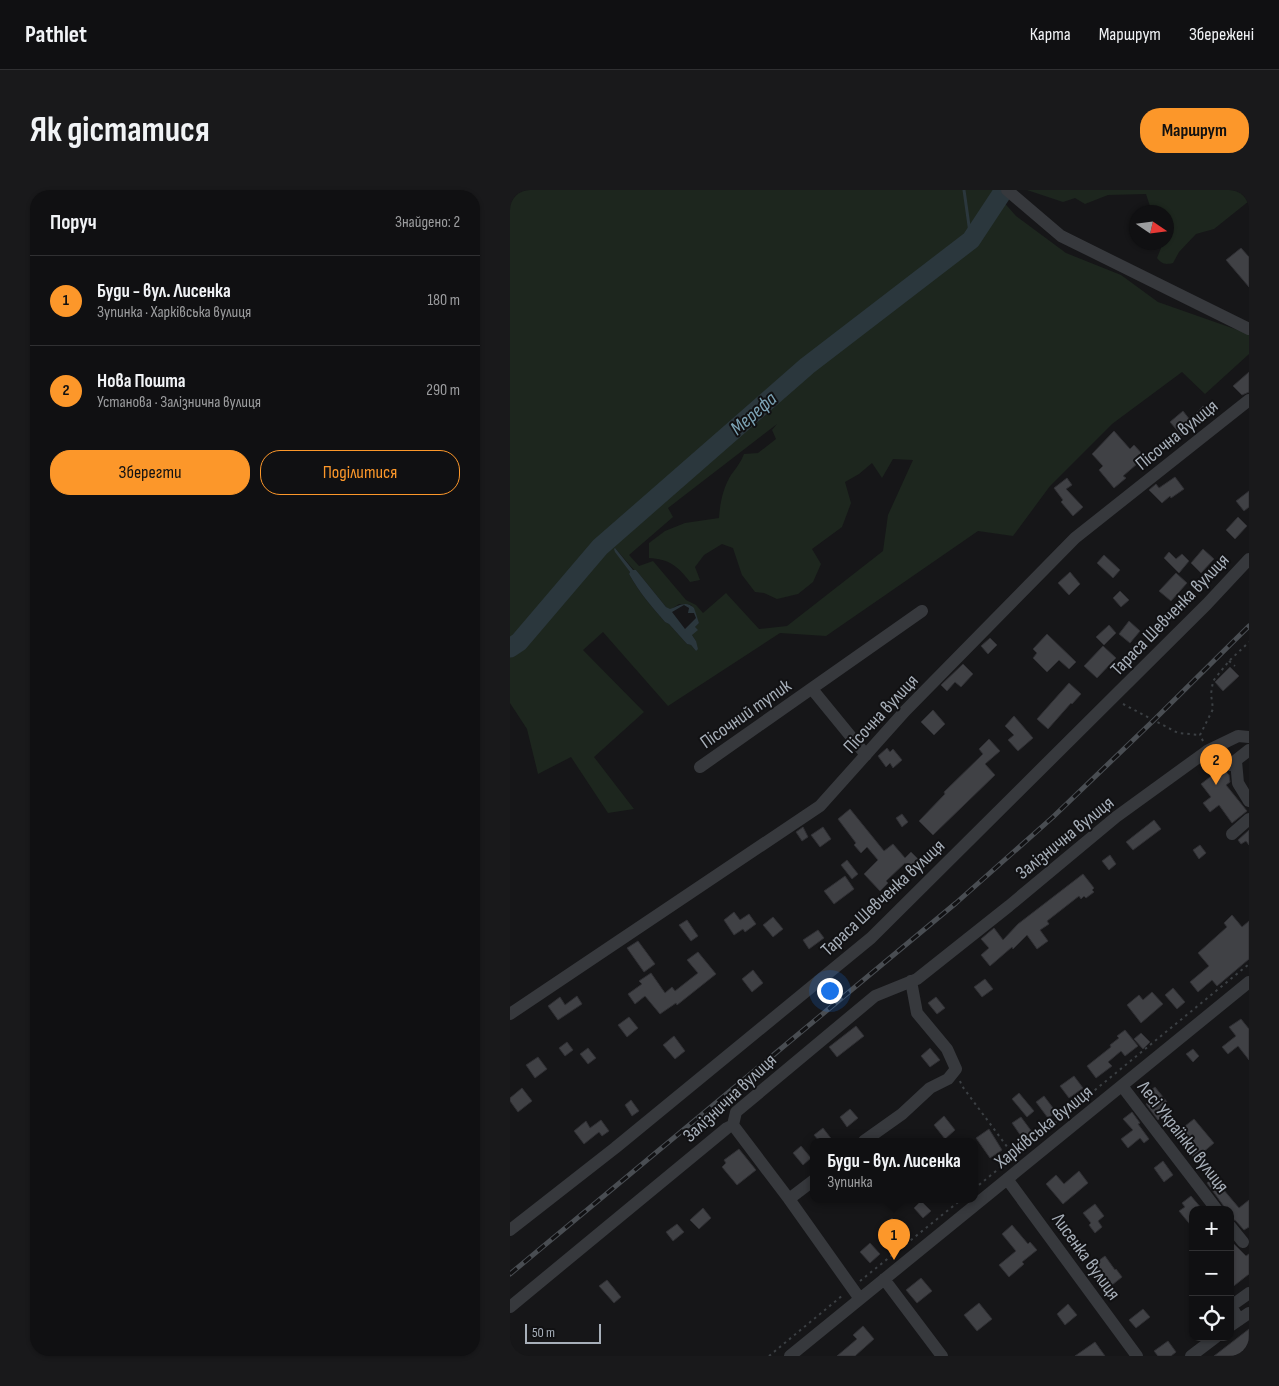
<!DOCTYPE html>
<html lang="uk">
<head>
<meta charset="utf-8">
<style>
	:root { --surface:#101012; --page:#19191b; --text:#f1f3f6; --muted:#9c9d9f; --line:#303032; --accent:#fc972a }
	body { margin:0; font-family:"Sofia Sans Condensed",sans-serif; background:var(--page); color:var(--text) }
	.controls { position:absolute; right:15px; bottom:15px; display:grid; overflow:hidden; border-radius:10px; box-shadow:0 1px 4px #0004 }
	.controls button { width:45px; height:45px; display:grid; place-items:center; padding:0; border:0; border-bottom:1px solid var(--line); background:var(--surface); color:var(--text); font:25px sans-serif }
	.compass { position:absolute; left:619px; top:15px; width:45px; height:45px; border-radius:50%; background:var(--surface); box-shadow:0 1px 4px #0004; rotate:103deg }
	.scale { position:absolute; left:15px; bottom:12px; width:76px; box-sizing:border-box; padding-left:5px; border:2px solid #a7afb9; border-top:0; font-size:14px; line-height:18px; white-space:nowrap; color:#a7afb9; -webkit-text-stroke:4px #111113; paint-order:stroke }
	.you { position:absolute; left:319px; top:800px; width:18px; height:18px; margin:-12px; border:4px solid #fff; border-radius:50%; background:#1a73e8; box-shadow:0 0 0 8px #1a73e833 }
	.badge { display:grid; place-items:center; width:32px; height:32px; border-radius:50%; background:var(--accent); color:#111; font-size:16px; font-weight:700 }
	.pin { position:absolute; translate:-50% -41px; filter:drop-shadow(0 1px 2px #0008) }
	.pin::after { content:''; position:absolute; top:26px; width:18px; height:15px; background:inherit; clip-path:polygon(0 0,100% 0,50% 100%) }
	.popup { position:absolute; left:300px; top:948px; width:168px; height:65px; box-sizing:border-box; display:grid; place-content:center; border-radius:10px; background:var(--surface); filter:drop-shadow(0 1px 4px #0005); font-size:16px; white-space:nowrap; color:var(--muted) }
	.popup b { font-size:19px; color:var(--text) }
	.popup::after { content:''; position:absolute; left:50%; top:100%; margin-left:-10px; border:10px solid transparent; border-top-color:var(--surface) }
	.list { margin:0; padding:0; list-style:none }
	h2 { display:flex; justify-content:space-between; align-items:center; height:65px; margin:0; padding:0 20px; font-size:21px }
	h2 small { font-size:16px; font-weight:400; color:var(--muted) }
	.list li { display:grid; grid-template-columns:32px 1fr auto; gap:15px; align-items:center; box-sizing:border-box; height:90px; padding:0 20px; border-top:1px solid var(--line) }
	.list b { display:block; font-size:19px; white-space:nowrap }
	.list p { margin:0; font-size:16px; white-space:nowrap; color:var(--muted) }
	.list em { font-size:16px; font-style:normal; color:var(--muted) }
	.actions { display:flex; gap:10px; padding:15px 20px }
	.actions a { flex:1; padding:11px 0; border:1px solid var(--accent); border-radius:20px; text-align:center; font-size:18px; color:var(--accent) }
	.actions .main { background:var(--accent); color:#111 }
	.icon { flex:none; width:28px; height:28px; fill:none; stroke:currentColor; stroke-width:2; stroke-linecap:round; stroke-linejoin:round }
	.map { position:relative; flex:none; width:739px; height:1166px; overflow:hidden; border-radius:20px }
	header { display:flex; align-items:center; gap:30px; box-sizing:border-box; height:70px; padding:0 25px; background:var(--surface); border-bottom:1px solid var(--line) }
	header strong { font-size:24px }
	nav { display:flex; gap:28px; margin-inline-start:auto; font-size:18px }
	.intro { display:flex; align-items:center; justify-content:space-between; box-sizing:border-box; height:120px; padding:0 30px }
	h1 { margin:0; font-size:35px }
	.button { padding:12px 22px; border-radius:20px; background:var(--accent); color:#111; font-size:18px; font-weight:700 }
	main { display:flex; gap:30px; padding:0 30px }
	aside { flex:1; background:var(--surface); border-radius:20px; box-shadow:0 1px 4px #0004 }
	.map>svg:first-child { display:block }
	.green { fill:#1d261e; fill-rule:evenodd }
	.water { fill:#2b373d; fill-rule:evenodd }
	.lines { fill:none; stroke-linecap:round; stroke-linejoin:round }
	.stream { stroke:#2b373d; stroke-width:3 }
	.river { stroke:#2b373d; stroke-width:19 }
	.building { fill:#404145; stroke:#303034 }
	.path { stroke:#3c4044; stroke-width:2; stroke-dasharray:2.5 4; stroke-linecap:butt }
	.minor { stroke:#37393d; stroke-width:12 }
	.rail-casing { stroke:#494d52; stroke-width:5 }
	.rail { stroke:#111113; stroke-width:3; stroke-dasharray:9; stroke-linecap:butt }
	.labels { text-anchor:middle; stroke-width:4; stroke-linejoin:round; paint-order:stroke }
	.street-label { font-size:19px; fill:#a7afb9; stroke:#111113 }
	.water-label { font-size:20px; font-style:italic; fill:#7ca3b5; stroke:#111113 }
</style>
</head>
<body>
<header>
<strong>Pathlet</strong>
<nav><a>Карта</a><a>Маршрут</a><a>Збережені</a></nav>
</header>
<div class="intro"><h1>Як дістатися</h1><a class="button">Маршрут</a></div>
<main>
<aside>
<h2>Поруч<small>Знайдено: 2</small></h2>
<ul class="list">
<li><span class="badge">1</span><div><b>Буди - вул. Лисенка</b><p>Зупинка · Харківська вулиця</p></div><em>180 m</em></li>
<li><span class="badge">2</span><div><b>Нова Пошта</b><p>Установа · Залізнична вулиця</p></div><em>290 m</em></li>
</ul>
<div class="actions"><a class="main">Зберегти</a><a>Поділитися</a></div>
</aside>
<div class="map">
<svg width="739" height="1166" viewBox="0 0 739 1166">
	<rect width="100%" height="100%" fill="#161618"/>
	<path class="green" d="M0 0H483L506 26 556 63 611 85 648 112 739 144V164L695 204 672 182 602 234 540 296 503 346 468 341 316 446 270 443 158 516 93 442 73 460 134 522 84 567 124 619 98 623 61 567 28 584 17 539 0 513ZM267 234 262 240 266 249 248 263 234 264C231 272 226 278 221 285 213 298 210 313 209 328L175 333 155 341 139 353V368C159 369 168 376 180 392L190 390 185 377 194 365 212 354 223 358 232 385 245 402 254 403 267 409 288 404 303 392 311 374 302 359 332 337 341 313 335 292 349 284 362 273 372 288 383 269 403 270 378 325 373 361 277 436 249 439 216 403 193 423 186 415 176 410 143 371 129 376 119 365 163 327 158 318ZM105 358 124 380H126L156 417 160 420 169 414 181 415 189 433 185 437 182 445 186 451V461L181 455 177 454 159 434 155 432C142 417 129 402 119 384L120 382Z
		M517 0H739V11L704 39 686 44 669 62 663 73C655 75 652 74 647 68L653 53 656 52 658 38 657 36 656 22H642L636 4 598 5 575 14 565 8 553 12Z"/>
	<path class="water" d="M105 358 123 380H126L156 417 160 419C169 416 176 410 184 418L189 433 185 437 188 440 182 445 186 451 188 459 186 461 181 455 177 454 159 434 155 432C142 417 129 402 119 384L120 382 105 362 104 359ZM174 415 179 418 178 423H184L186 428 175 439 162 422Z"/>
	<g class="lines">
		<path class="stream" d="M454 0 461 50"/>
		<path class="river" d="M0 458 9 452 90 357 297 176 461 50 494 0"/>
	</g>
	<path class="building" d="M731 58 739 67V97L716 70Z
		M739 182V202L732 205 723 196Z
		M693 216 701 223 695 229 694 228 672 246 660 232 673 221 680 230Z
		M604 241 620 259 624 255 635 267 613 286 616 288 604 298 589 280 593 276 582 264Z
		M665 287 674 299 661 308 660 306 652 313 639 300 646 294 649 298Z
		M557 288 562 295 556 299 573 317 563 326 551 312 553 310 544 298Z
		M739 301V317L734 321 726 311Z
		M728 327 737 336 725 349 716 340Z
		M693 359 704 369 691 383 681 373Z
		M659 362 666 369 672 364 679 371 669 383 654 368Z
		M594 365 610 380 603 388 587 373Z
		M560 382 570 394 559 405 548 393Z
		M666 383 677 393 661 411 649 401Z
		M610 401 619 410 611 417 603 408Z
		M619 431 630 441 620 453 609 444Z
		M599 435 606 443 594 455 586 447Z
		M537 444 566 472 559 479 549 470 537 482 523 468 527 463 523 459Z
		M480 448 487 455 478 464 471 456Z
		M628 451 634 457 625 467 619 461Z
		M593 456 606 468 587 488 574 476Z
		M453 474 463 484 451 497 445 492 437 501 431 495Z
		M720 477 729 486 713 501 705 492Z
		M559 493 571 504 562 514 561 513 538 539 527 529Z
		M423 520 435 534 424 545 411 532Z
		M504 526 523 548 508 561 498 550 504 545 495 536Z
		M479 549 490 561 475 574 485 585 423 645 409 631 435 604 434 602 473 564 469 559Z
		M377 558 380 562 383 559 392 570 383 578 380 573 376 577 368 566Z
		M710 564 714 569 712 577 719 585 720 592 716 595 737 621 722 633 709 615 700 622 693 613 701 607 691 594 704 584 696 573Z
		M340 619 374 661 383 654 395 668 401 662 411 672 403 680 395 673 376 691 378 693 370 701 354 684 368 670 357 657 351 663 344 655 346 653 328 629Z
		M392 624 398 632 392 637 386 628Z
		M644 630 651 639 623 660 616 652Z
		M293 637 298 647 292 651 286 642Z
		M313 637 321 649 310 657 301 645Z
		M739 640V655L736 651 731 654 728 650Z
		M690 655 696 663 689 669 683 660Z
		M600 665 606 674 599 680 592 671Z
		M337 670 348 684 342 689 331 675Z
		M573 684 584 698 582 700 584 702 576 708 574 706 571 709 569 706 537 731 539 734 530 740 538 751 527 759 517 745 503 759 502 757 480 776 471 765 479 758 471 749 484 738 493 750 508 734Z
		M335 686 344 699 324 714 314 701Z
		M224 722 230 730 239 724 246 734 235 742 233 739 224 745 214 730Z
		M722 725 732 737 739 731V769L707 796 702 790 688 802 680 792 699 776 688 763 717 737 714 733Z
		M263 727 273 739 263 747 253 735Z
		M177 730 188 746 181 751 169 735Z
		M308 740 314 748 299 759 293 750Z
		M128 751 145 774 134 782 117 758Z
		M188 762 206 784 167 815 166 813 150 824 135 806 125 814 118 804 132 794 129 791 141 783 155 803 162 797 165 801 188 783 177 770Z
		M243 780 253 793 242 802 232 789Z
		M475 789 483 799 472 807 464 797Z
		M663 798 675 812 667 819 655 805Z
		M642 802 653 814 631 833 617 815 629 805 633 810Z
		M67 806 72 814 48 830 38 816 50 807 55 815Z
		M426 807 435 818 427 824 418 813Z
		M119 827 128 838 117 847 108 835Z
		M731 829 739 839V870L728 856 718 864 712 857 726 846 719 837Z
		M346 836 354 846 327 867 319 857Z
		M615 840 628 856 615 866 611 861 598 872 602 876 586 888 577 876 601 857 600 855 609 848 607 846Z
		M631 843 640 852 633 859 624 849Z
		M164 846 175 861 165 869 153 855Z
		M57 852 63 860 55 866 49 858Z
		M78 858 86 868 78 874 70 864Z
		M420 858 430 870 420 877 411 866Z
		M683 859 689 866 683 872 676 864Z
		M28 867 37 879 25 888 16 875Z
		M564 886 573 898 559 908 550 896Z
		M645 897 657 912 652 916 657 922 648 930 636 914 639 912 634 905Z
		M12 898 22 911 8 922 0 911V908Z
		M509 903 524 921 517 927 502 909Z
		M534 906 546 922 538 928 526 912Z
		M121 910 129 921 122 926 115 915Z
		M340 919 348 928 337 937 330 927Z
		M622 922 630 933 628 934 639 949 634 953 630 948 618 958 611 949 623 940 613 929Z
		M434 926 445 940 435 949 424 935Z
		M511 927 522 942 513 949 502 933Z
		M684 929 704 953 685 969 665 944Z
		M91 930 99 941 92 946 89 942 74 954 64 941 76 931 80 938Z
		M313 938 323 951H309L304 945Z
		M479 939 492 960 480 968 466 948Z
		M291 956 301 968 293 975 283 963Z
		M229 959 246 980 227 995 212 977 216 973 214 970Z
		M653 971 663 985 654 992 644 978Z
		M569 981 578 993 553 1014 536 994 546 985 554 994Z
		M707 984 716 996 713 999 729 1018 739 1010V1037L734 1040 726 1031 721 1028 720 1020H715L713 1015 697 993Z
		M681 1006 692 1019 694 1017 697 1020H683V1038L669 1021 675 1017 672 1013Z
		M411 1011 421 1021 413 1028 404 1018Z
		M585 1014 594 1026 588 1031 592 1037 585 1043 579 1035 581 1033 573 1023Z
		M193 1018 201 1028 189 1039 180 1030Z
		M382 1028 395 1043 384 1052 372 1037Z
		M167 1034 174 1042 163 1051 156 1042Z
		M502 1035 518 1054 520 1052 527 1060 512 1072 514 1074 499 1087 489 1075 506 1061 492 1044Z
		M720 1050 736 1066 739 1064V1084L720 1099Z
		M360 1053 370 1064 360 1073 350 1062Z
		M595 1066 605 1080 606 1079 612 1087 602 1095 592 1082 590 1083 584 1074Z
		M411 1088 422 1101 407 1113 396 1100Z
		M97 1090 111 1107 104 1113 89 1096Z
		M469 1113 482 1129 467 1141 454 1125Z
		M558 1114 567 1125 555 1135 547 1124Z
		M633 1119 640 1127 626 1138 619 1130Z
		M353 1136 364 1149 345 1166H327L347 1149 343 1145Z
		M739 1139V1163L735 1166H704Z
		M658 1151 666 1162 661 1166H648L644 1161Z
		M585 1152 595 1166H565Z"/>
	<g class="lines">
		<path class="path" d="M719 471 725 476
			M613 514 668 543 690 545
			M693 551 690 545 703 519 701 504 703 491 719 471 739 452
			M450 891 452 896 504 966
			M464 999 739 774
			M350 1091 452 1009
			M259 1166 333 1105"/>
		<path class="minor" d="M497 0 551 46 739 139
			M302 499 356 565
			M726 571 728 593 739 611
			M720 575 739 560
			M190 577 412 421
			M722 644 739 629
			M0 824 310 616 395 521 565 348 739 210
			M612 896 707 1020
			M223 935 279 1009 350 1109
			M354 951 392 924 420 898 438 889 446 879 437 859 407 823 401 791
			M497 989 627 1166
			M279 1009 304 990
			M720 1036 733 1052
			M0 1040 105 958 361 748 697 414 739 369
			M374 1089 432 1166
			M0 1117 217 938 223 935 226 922 365 806 407 789 499 716 606 627 697 561 728 546 739 547
			M729 1130 721 1116 739 1103
			M720 1136 739 1123
			M280 1166 739 792
			M681 1166 706 1147"/>
		<defs>
			<path id="rail" d="M0 1084 446 713 543 627 644 530 739 436"/>
		</defs>
		<use href="#rail" class="rail-casing"/>
		<use href="#rail" class="rail"/>
	</g>
	<g class="labels">
		<g class="street-label">
			<text transform="translate(666 244) rotate(-39)" y="7">Пісочна вулиця</text>
			<text transform="translate(659 424) rotate(-46)" y="7">Тараса Шевченка вулиця</text>
			<text transform="translate(235 523) rotate(-35)" y="7">Пісочний тупик</text>
			<text transform="translate(370 523) rotate(-47)" y="7">Пісочна вулиця</text>
			<text transform="translate(554 647) rotate(-39)" y="7">Залізнична вулиця</text>
			<text transform="translate(372 707) rotate(-43)" y="7">Тараса Шевченка вулиця</text>
			<text transform="translate(219 907) rotate(-43)" y="7">Залізнична вулиця</text>
			<text transform="translate(533 936) rotate(-39)" y="7">Харківська вулиця</text>
			<text transform="translate(674 946) rotate(52)" y="7">Лесі Українки вулиця</text>
			<text transform="translate(577 1066) rotate(54)" y="7">Лисенка вулиця</text>
		</g>
		<g class="water-label">
			<text transform="translate(243 223) rotate(-41)" y="7">Мерефа</text>
		</g>
	</g>
</svg>
<div class="controls">
<button>+</button>
<button>−</button>
<button><svg class="icon" aria-label="locate" viewBox="0 0 24 24"><circle cx="12" cy="12" r="6"/><path d="M12 2v4M12 18v4M2 12h4M18 12h4"/></svg></button>
</div>
<svg class="compass" viewBox="-18 -18 36 36"><path d="M0-13l5 13h-10z" fill="#e53935"/><path d="M0 13l5-13h-10z" fill="#9c9d9f"/></svg>
<div class="scale">50 m</div>
<div class="you"></div>
<div class="pin badge" style="left:384px;top:1070px">1</div>
<div class="popup"><b>Буди - вул. Лисенка</b>Зупинка</div>
<div class="pin badge" style="left:706px;top:595px">2</div>
</div>
</main>
</body>
</html>
